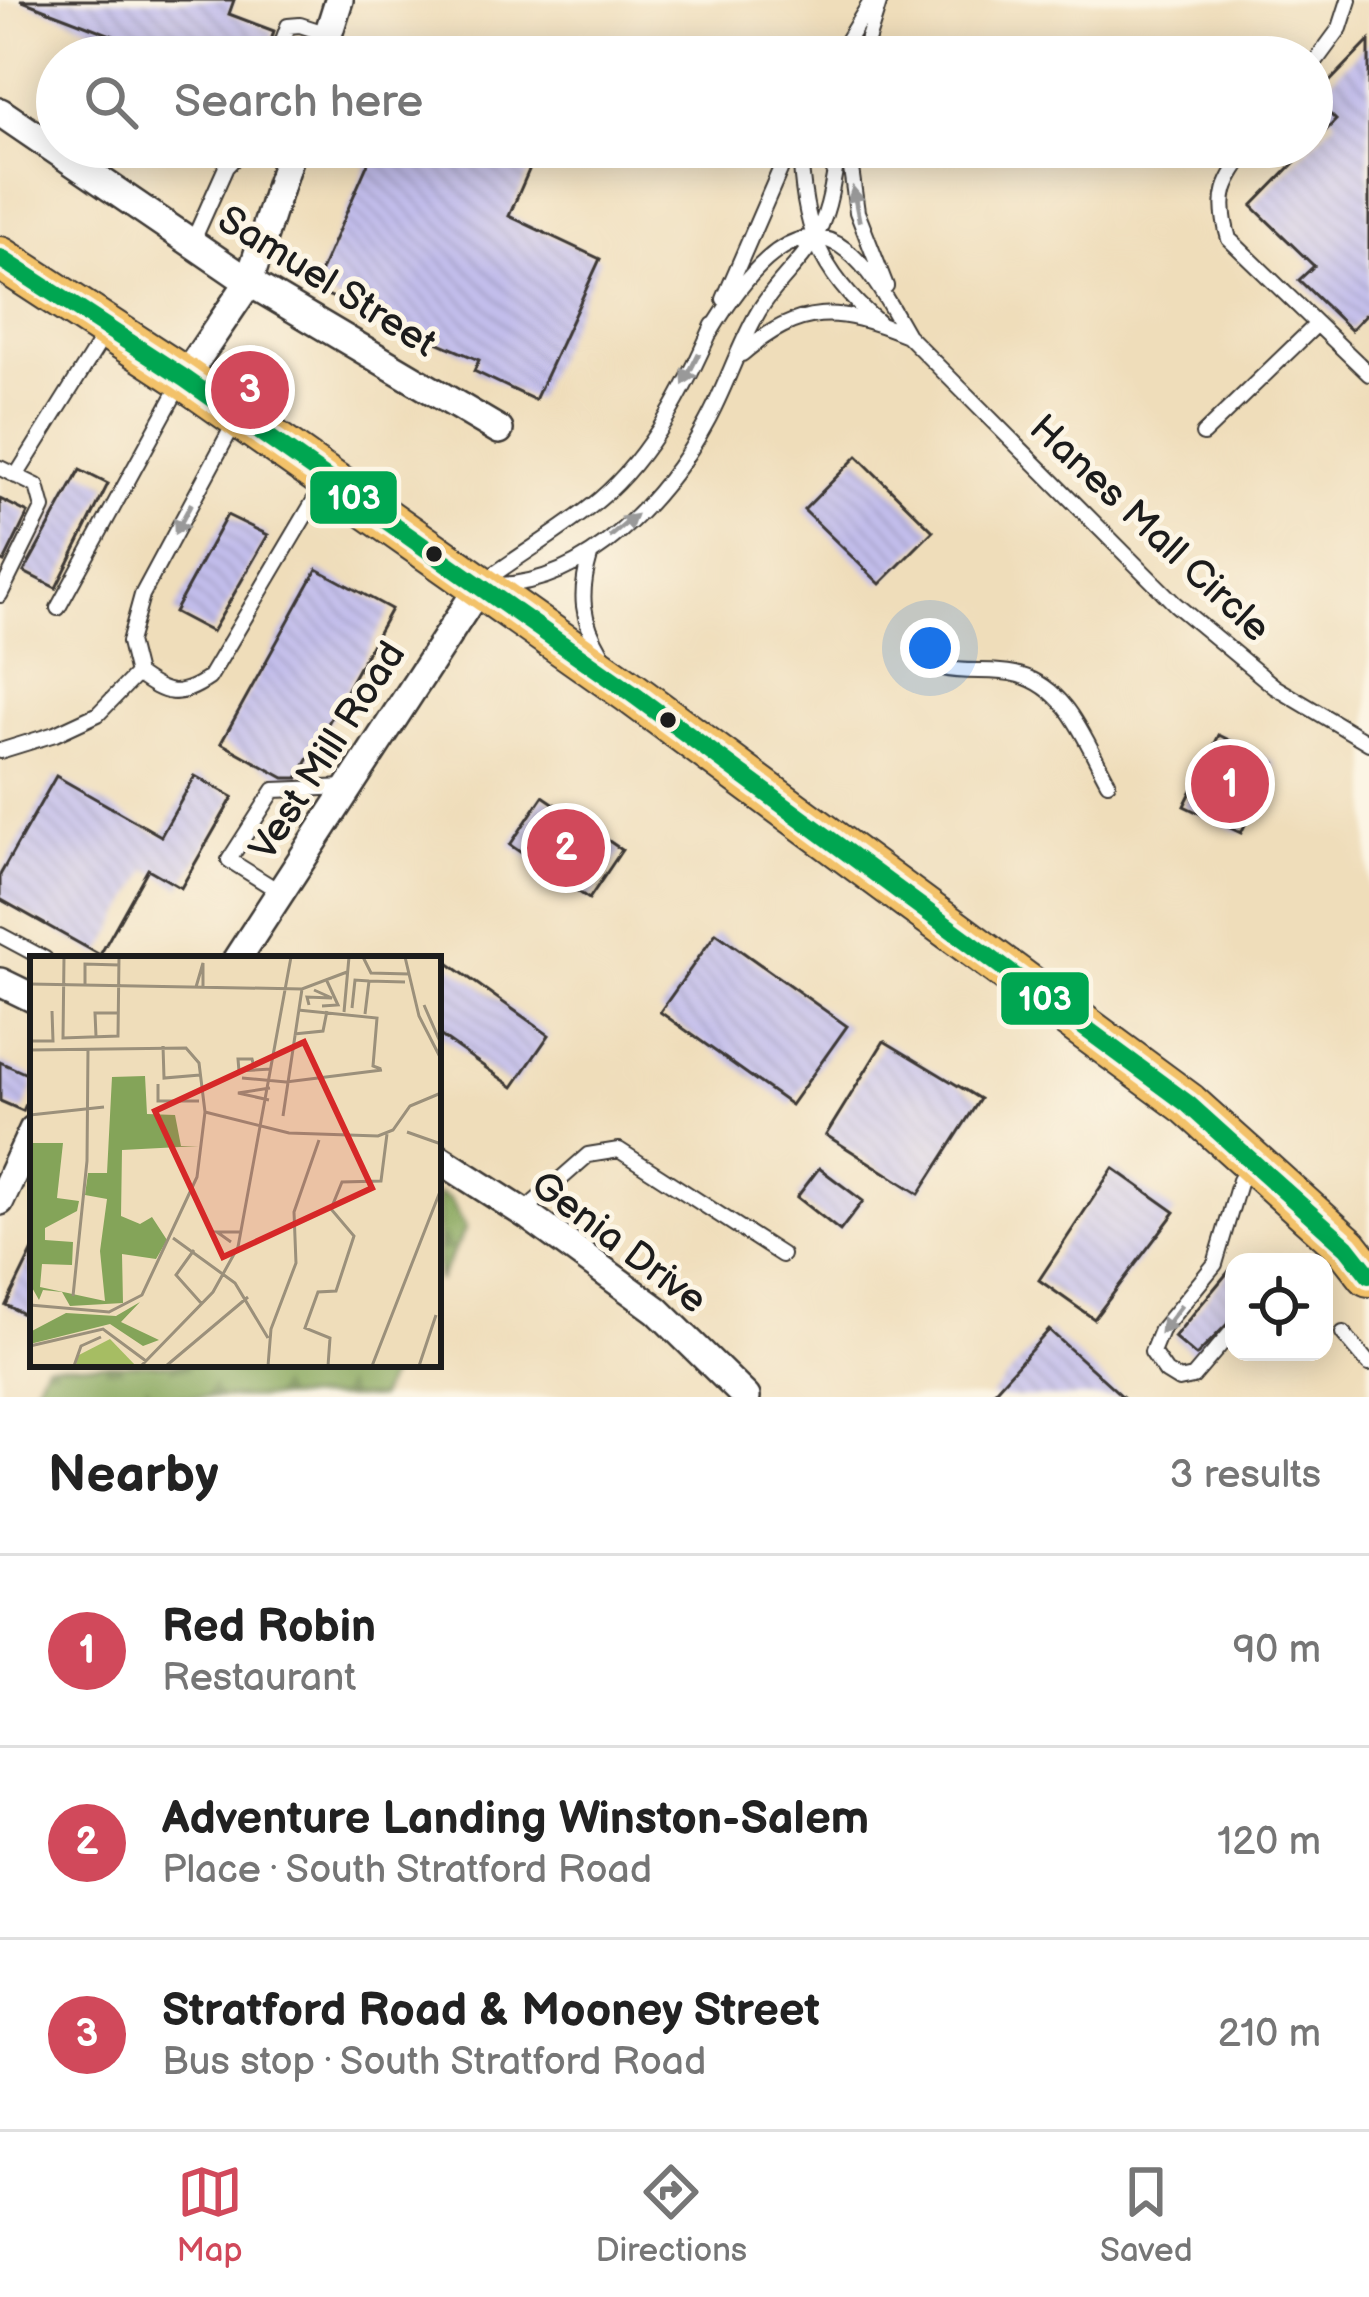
<!DOCTYPE html>
<html lang="en">
<head>
<meta charset="utf-8">
<style>
	:root { --surface:#fff; --page:#f2f2f2; --text:#222; --muted:#767676; --line:#e0e0e0; --accent:#d1495b }
	body { margin:0; font-family:"Balsamiq Sans",sans-serif; background:var(--page); color:var(--text) }
	.controls { position:absolute; right:36px; bottom:36px; display:grid; overflow:hidden; border-radius:24px; box-shadow:0 6px 30px #0003 }
	.controls button { width:108px; height:108px; display:grid; place-items:center; padding:0; border:0; border-bottom:3px solid var(--line); background:var(--surface); color:var(--text); font:60px sans-serif }
	.you { position:absolute; left:930px; top:648px; width:42px; height:42px; margin:-30px; border:9px solid #fff; border-radius:50%; background:#1a73e8; box-shadow:0 0 0 18px #1a73e833 }
	.badge { display:grid; place-items:center; width:78px; height:78px; border-radius:50%; background:var(--accent); color:#fff; font-size:39px; font-weight:700 }
	.pin { position:absolute; translate:-50% -50%; border:6px solid #fff; box-shadow:0 3px 12px #0006 }
	.list { margin:0; padding:0; list-style:none }
	h2 { display:flex; justify-content:space-between; align-items:center; height:156px; margin:0; padding:0 48px; font-size:51px }
	h2 small { font-size:39px; font-weight:400; color:var(--muted) }
	.list li { display:grid; grid-template-columns:78px 1fr auto; gap:36px; align-items:center; box-sizing:border-box; height:192px; padding:0 48px; border-top:3px solid var(--line) }
	.list b { display:block; font-size:45px; white-space:nowrap }
	.list p { margin:0; font-size:39px; white-space:nowrap; color:var(--muted) }
	.list em { font-size:39px; font-style:normal; color:var(--muted) }
	.icon { flex:none; width:66px; height:66px; fill:none; stroke:currentColor; stroke-width:2; stroke-linecap:round; stroke-linejoin:round }
	.map { position:relative; flex:none; width:1369px; height:1397px; overflow:hidden }
	.search { position:absolute; background:var(--surface); box-shadow:0 6px 30px #0003; left:36px; right:36px; top:36px; height:132px; display:flex; align-items:center; gap:30px; box-sizing:border-box; padding:0 42px; border-radius:66px; color:var(--muted); font-size:45px }
	.sheet { height:732px; background:var(--surface) }
	nav { display:flex; justify-content:space-around; align-items:center; box-sizing:border-box; height:168px; border-top:3px solid var(--line); background:var(--surface); font-size:33px; color:var(--muted) }
	nav a { display:grid; justify-items:center; gap:6px }
	nav .on { color:var(--accent) }
	.map>svg:first-child { display:block }
	.forest { fill:url(#forest-firs); stroke:#50603a; stroke-width:3 }
	.building { fill:url(#building-back-hatch) }
	.lines { fill:none; stroke-linecap:round; stroke-linejoin:round }
	.lane-casing { stroke:#3c3934; stroke-width:18 }
	.street-casing { stroke:#3c3934; stroke-width:32 }
	.primary-casing { stroke:#3c3934; stroke-width:46 }
	.lane { stroke:#fff; stroke-width:14 }
	.street { stroke:#fff; stroke-width:27 }
	.primary { stroke:#f3c26a; stroke-width:42 }
	.bus-1-casing { stroke:#fcf5e5; stroke-width:27 }
	.bus-1 { stroke:#00a651; stroke-width:18 }
	.oneway { fill:#999 }
	.bus-dot { fill:#1c1c1c; stroke:#fcf5e5; stroke-width:4.5 }
	.labels { text-anchor:middle; stroke-width:10; stroke-linejoin:round; paint-order:stroke }
	.street-label { font-size:39px; fill:#1c1c1c; stroke:#fcf5e5 }
	.inset-road { fill:none; stroke:#9b907b; stroke-width:3 }
	.view { fill:#d62828; fill-opacity:0.15; stroke:#d62828; stroke-width:6 }
	.inset-edge { fill:none; stroke:#1c1c1c; stroke-width:6 }
	.line-badge { stroke:#fcf5e5; stroke-width:4.5 }
	.badge-label { font-size:33px; text-anchor:middle; font-weight:bold; fill:#fff }
</style>
</head>
<body>
<div class="map">
<svg width="1369" height="1397" viewBox="0 0 1369 1397">
	<defs>
		<pattern id="forest-firs" width="22" height="20" patternUnits="userSpaceOnUse" patternTransform="scale(3)"><rect width="22" height="20" fill="#84a459"/><path d="M5 1l3.5 6h-7zM16 11l3.5 6h-7z" fill="#6b8549"/></pattern>
		<pattern id="building-back-hatch" width="6" height="6" patternUnits="userSpaceOnUse" patternTransform="scale(3)"><rect width="6" height="6" fill="#c2bdeb"/><path d="M-1 5l2 2M0 0l6 6M5-1l2 2" fill="none" stroke="#a6a2c9"/></pattern>
	</defs>
	<rect width="100%" height="100%" fill="#fcf5e5"/>
	<filter id="ink" filterUnits="userSpaceOnUse"><feTurbulence type="fractalNoise" baseFrequency=".00833" numOctaves="2"/><feDisplacementMap in="SourceGraphic" scale="24" xChannelSelector="R" yChannelSelector="G"/><feConvolveMatrix kernelMatrix="1 2 1 2 8 2 1 2 1" color-interpolation-filters="sRGB"/></filter>
	<filter id="wash" filterUnits="userSpaceOnUse"><feTurbulence type="fractalNoise" baseFrequency=".004" numOctaves="4" result="noise"/><feDisplacementMap in="SourceGraphic" scale="48" xChannelSelector="R" yChannelSelector="G"/><feGaussianBlur stdDeviation="2.7" result="paint"/><feColorMatrix in="noise" values="0 0 0 0 0 0 0 0 0 0 0 0 0 0 0 0 0 1.4 0 .05"/><feComposite in="paint" operator="in"/></filter>
	<g filter="url(#wash)">
		<rect width="100%" height="100%" fill="#efddba"/>
		<path class="forest" d="M438 1193 451 1201 466 1228 438 1282Z
			M46 1364H396L379 1397H30Z"/>
		<g id="blocks">
			<path class="building" d="M20 0H234L229 14 274 31 266 57H168Z
				M1369 41V311L1351 330 1299 280 1314 266 1252 206 1336 120 1314 98Z
				M375 147H539L509 216 600 259 535 400 474 371 479 360 313 289Z
				M857 456 933 531 880 584 804 510Z
				M80 470 108 484 56 588 24 572Z
				M0 499 28 513 4 562 0 560Z
				M227 515 268 535 212 632 174 612Z
				M317 569 391 609 298 778H284L221 743Z
				M1219 735 1275 763 1241 833 1184 806Z
				M56 776 161 836 195 776 233 797 181 888 148 869 100 955 0 899V875Z
				M543 796 622 850 589 899 510 845Z
				M716 933 847 1026 791 1105 660 1012Z
				M438 956 549 1035 513 1087 438 1034Z
				M884 1041 980 1099 919 1194 826 1135Z
				M0 1062 33 1077V1088L23 1111 0 1101Z
				M819 1168 863 1201 840 1231 797 1197Z
				M1113 1168 1175 1212 1094 1319 1039 1280Z
				M33 1250V1319L6 1305Z
				M1234 1265V1317L1196 1356 1174 1337Z
				M1049 1330 1123 1397H989Z"/>
		</g>
	</g>
	<g filter="url(#ink)">
		<use href="#blocks" fill-opacity="0" stroke="#3c3934" stroke-width="3"/>
		<g class="lines">
			<defs>
				<path id="lane" d="M277 57 288 26 300 25 328 34
					M837 57 872 0
					M862 57 880 0
					M1312 66 1340 28 1349 0
					M800 147C803 225 817 271 879 323
					M848 147 857 212 886 286
					M1251 147C1225 182 1216 195 1229 239L1369 374
					M192 243 226 167 245 147
					M724 299 790 147
					M710 333C734 293 791 205 846 250 873 271 890 306 907 335L1175 604 1275 687 1369 743
					M742 354C800 304 837 306 907 335
					M236 420 142 595 129 642 137 674C166 695 178 699 209 678L325 482
					M1203 434 1316 325
					M0 468 37 486 43 508 0 595
					M16 476 106 332
					M590 556C579 594 581 619 602 654
					M485 581C522 553 565 529 600 499 652 455 686 387 713 325
					M498 585C588 583 666 497 706 423 725 389 737 350 756 316 771 288 795 269 812 243 830 214 833 180 839 147
					M58 608 182 381
					M943 668C967 674 994 668 1019 675 1069 689 1085 741 1108 782
					M0 751 55 734 98 714 137 674
					M280 892 229 860 274 790 348 787
					M0 935 45 959
					M523 1212 588 1155 619 1150 782 1255
					M1234 1329 1193 1377 1179 1380 1166 1372 1152 1352 1161 1330 1215 1264 1240 1180
					M1343 1333 1369 1364"/>
				<path id="street" d="M321 57 339 0
					M0 112 249 282 499 430
					M184 378 249 282 292 147
					M237 959 481 584
					M0 982 33 998
					M438 1158 530 1217 657 1310 746 1397
					M0 1201 33 1130"/>
				<path id="primary" d="M0 258 184 378 630 692 1188 1104 1347 1247 1369 1275"/>
			</defs>
			<use href="#lane" class="lane-casing"/>
			<use href="#street" class="street-casing"/>
			<use href="#primary" class="primary-casing"/>
			<use href="#lane" class="lane"/>
			<use href="#street" class="street"/>
			<use href="#primary" class="primary"/>
			<defs>
				<path id="bus-1" d="M0 258 184 378 630 692 1188 1104 1347 1247 1369 1275"/>
			</defs>
			<use href="#bus-1" class="bus-1-casing"/>
			<use href="#bus-1" class="bus-1"/>
		</g>
		<defs><path id="oneway-solid" d="M-6-.8H1V-3.2L6.5 0L1 3.2V.8H-6Z" transform="scale(3)"/></defs>
		<g class="oneway">
			<use href="#oneway-solid" transform="translate(856 204) rotate(-101)"/>
			<use href="#oneway-solid" transform="translate(691 369) rotate(117)"/>
			<use href="#oneway-solid" transform="translate(183 519) rotate(118)"/>
			<use href="#oneway-solid" transform="translate(623 526) rotate(-40)"/>
			<use href="#oneway-solid" transform="translate(1171 1319) rotate(127)"/>
		</g>
	</g>
	<g class="bus-dot">
		<circle cx="434" cy="554" r="10"/>
		<circle cx="668" cy="720" r="10"/>
	</g>
	<g class="labels">
		<g class="street-label">
			<text transform="translate(328 280) rotate(32)" y="14">Samuel Street</text>
			<text transform="translate(1151 527) rotate(43)" y="14">Hanes Mall Circle</text>
			<text transform="translate(326 750) rotate(-57)" y="14">Vest Mill Road</text>
			<text transform="translate(620 1241) rotate(37)" y="14">Genia Drive</text>
		</g>
	</g>
	<g transform="translate(30 956)">
		<rect width="411" height="411" fill="#efddba"/>
		<path d="M80 383 106 410H46L47 400Z" fill="#a6bd63"/>
		<path d="M115 120 117 158 145 159 151 190H169L92 194 91 260 110 268 122 261 137 284 126 303 92 298 93 347 40 350 32 336 13 334 9 344 0 328V187H33L27 242 49 245 47 255 15 272V284L43 286 42 309 12 308 10 331 75 345 70 295 77 243 55 239 58 217H77L82 121ZM110 346 91 366 129 384 113 390 80 368 0 388V376L36 357 86 360Z" fill="#84a459"/>
		<path class="inset-road" d="M34 1 33 82 88 80 89 1M333 1 341 17 379 18M375 1 389 60 411 103M0 28 272 33 317 16M55 29V8L89 9M166 31 173 7V31M279 49 277 41 302 42 284 34M394 49 411 88M292 50 308 49 296 23M322 52 325 24 339 25M268 54 347 62 343 110 351 113M314 56 319 1M335 58 339 25 375 26M264 78 293 75 297 55M66 80 65 57H89M0 85H23L22 55M133 90 134 122 170 119M0 94 156 92 169 107 175 156 167 221 112 339 79 356 0 349M224 111 222 103H208L209 115 241 113M212 122 256 126 352 114M128 128V145H169M239 144 208 137 240 132M175 156 259 177 348 180 363 174 380 150 411 137M0 159 74 151M253 160 272 33M377 176 411 188M143 282 205 327 238 382M201 286 187 276H210M164 294 146 319 171 347M43 340 57 205 58 93M0 390 73 373 116 405M112 409 183 336 208 291 261 1M44 410 51 390 71 381M136 410 218 341M238 410 241 373 266 307 264 256 289 184M298 410 300 382 275 372 288 336 306 335 324 280 301 253 312 226 351 225 357 178M342 410 411 233M389 410 406 359"/>
		<path class="view" d="M274 86 342 232 193 301 125 155Z"/>
		<rect width="411" height="411" class="inset-edge"/>
	</g>
	<g class="line-badge">
		<rect x="308" y="469" width="91" height="57" rx="12" fill="#00a651"/>
		<rect x="999" y="970" width="92" height="57" rx="12" fill="#00a651"/>
	</g>
	<g class="badge-label">
		<text x="354" y="509">103</text>
		<text x="1045" y="1010">103</text>
	</g>
</svg>
<div class="controls">
<button><svg class="icon" aria-label="locate" viewBox="0 0 24 24"><circle cx="12" cy="12" r="6"/><path d="M12 2v4M12 18v4M2 12h4M18 12h4"/></svg></button>
</div>
<div class="you"></div>
<div class="pin badge" style="left:1230px;top:784px">1</div>
<div class="pin badge" style="left:566px;top:848px">2</div>
<div class="pin badge" style="left:250px;top:390px">3</div>
<div class="search"><svg class="icon" aria-label="search" viewBox="0 0 24 24"><circle cx="10" cy="10" r="6"/><path d="M15 15l6 6"/></svg>Search here</div>
</div>
<section class="sheet">
<h2>Nearby<small>3 results</small></h2>
<ul class="list">
<li><span class="badge">1</span><div><b>Red Robin</b><p>Restaurant</p></div><em>90 m</em></li>
<li><span class="badge">2</span><div><b>Adventure Landing Winston-Salem</b><p>Place · South Stratford Road</p></div><em>120 m</em></li>
<li><span class="badge">3</span><div><b>Stratford Road &amp; Mooney Street</b><p>Bus stop · South Stratford Road</p></div><em>210 m</em></li>
</ul>
</section>
<nav>
<a class="on"><svg class="icon" aria-label="map" viewBox="0 0 24 24"><path d="M3 6l6-2 6 2 6-2v14l-6 2-6-2-6 2zM9 4v14M15 6v14"/></svg>Map</a>
<a><svg class="icon" aria-label="directions" viewBox="0 0 24 24"><path d="M12 3l9 9-9 9-9-9zM9 14v-3h6M13 9l2 2-2 2"/></svg>Directions</a>
<a><svg class="icon" aria-label="saved" viewBox="0 0 24 24"><path d="M7 4h10v16l-5-4-5 4z"/></svg>Saved</a>
</nav>
</body>
</html>
